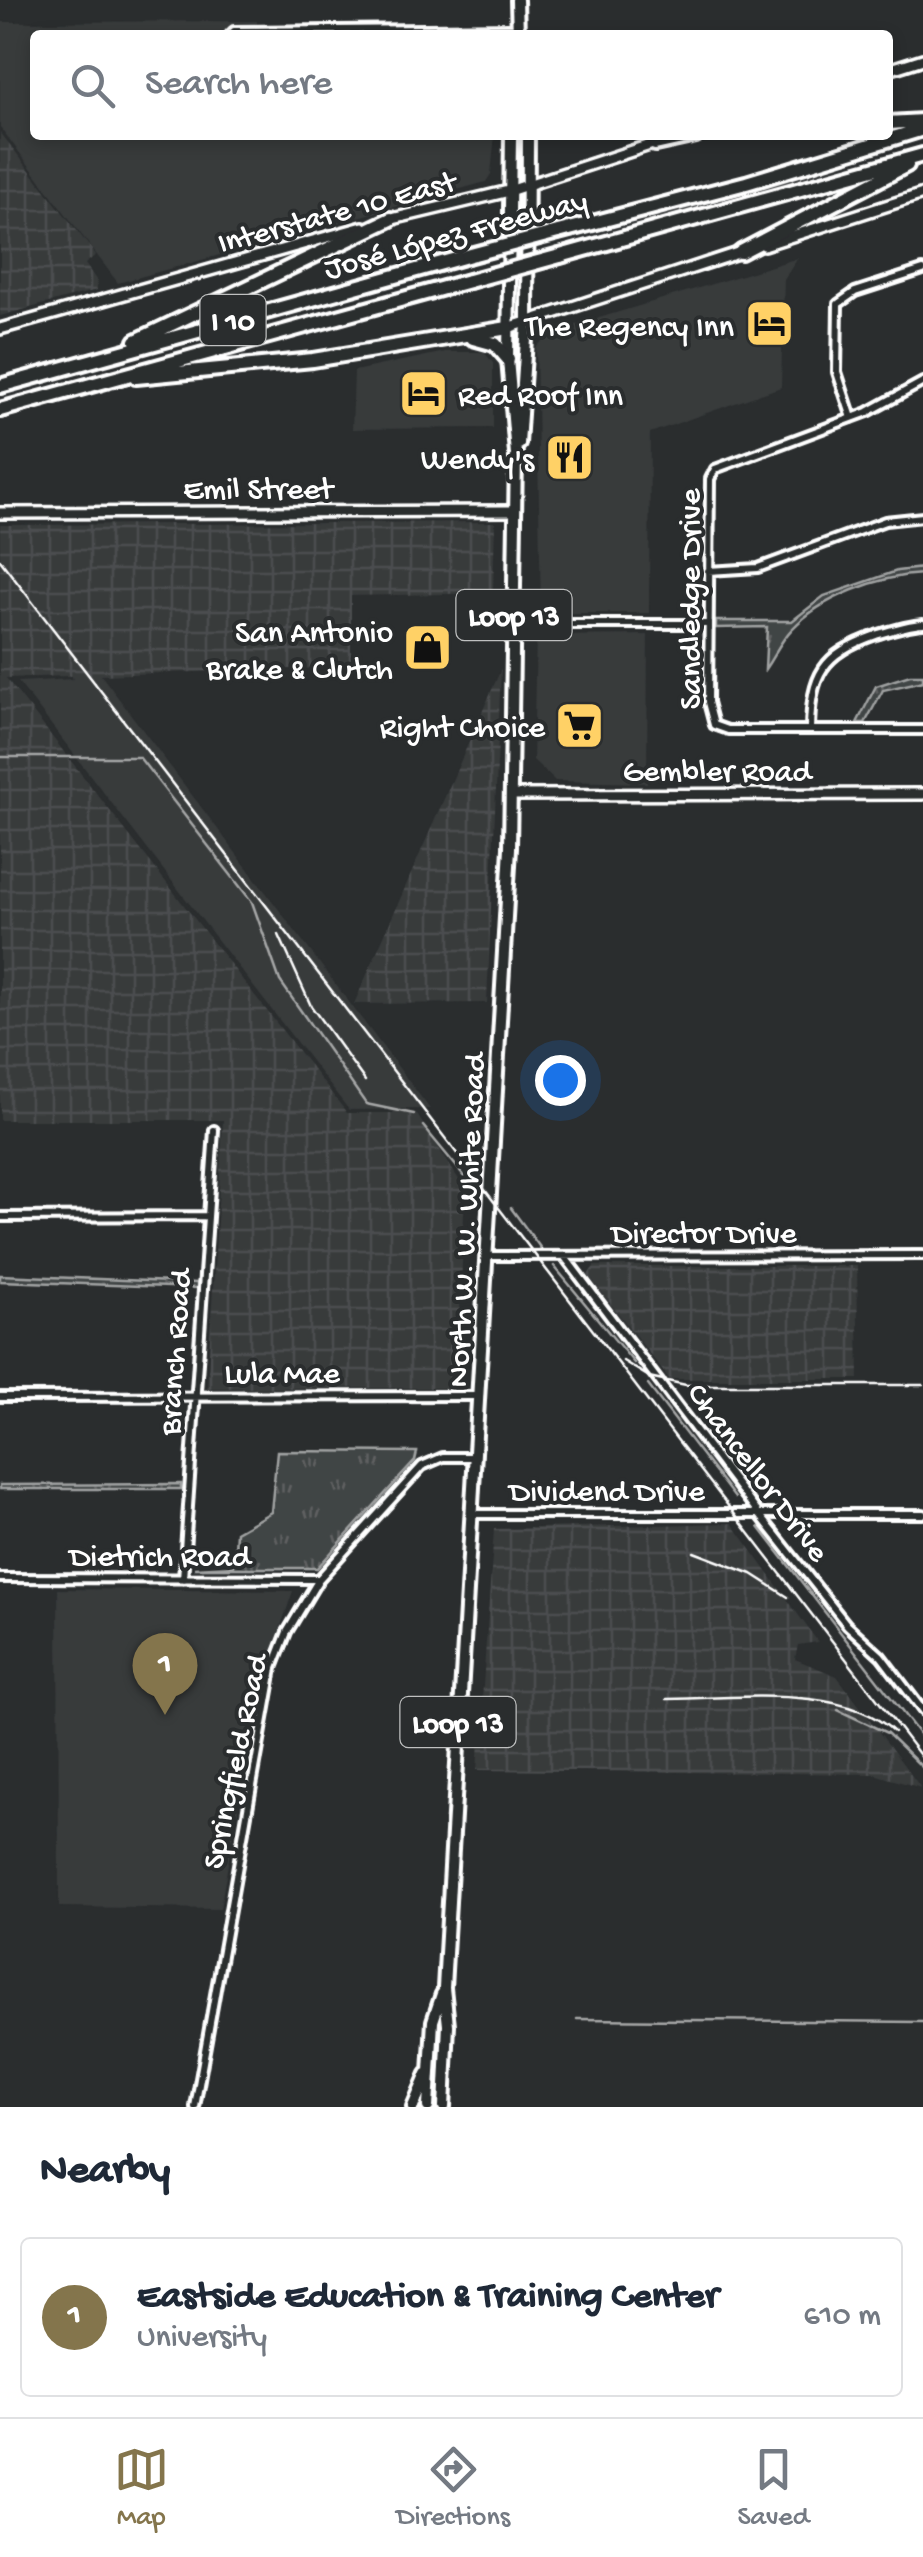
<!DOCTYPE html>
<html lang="en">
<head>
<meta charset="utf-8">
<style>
	:root { --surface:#fff; --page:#f2f2f3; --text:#1f2937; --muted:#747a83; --line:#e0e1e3; --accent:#84754c }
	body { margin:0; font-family:"Gochi Hand",sans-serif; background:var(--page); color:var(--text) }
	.you { position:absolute; left:560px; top:1080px; width:35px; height:35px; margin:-25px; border:8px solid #fff; border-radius:50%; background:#1a73e8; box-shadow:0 0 0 15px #1a73e833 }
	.badge { display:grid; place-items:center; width:65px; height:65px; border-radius:50%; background:var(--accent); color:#fff; font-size:32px; font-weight:700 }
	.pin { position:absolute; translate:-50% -82px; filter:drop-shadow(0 2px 5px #0008) }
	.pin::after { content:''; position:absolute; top:52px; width:35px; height:30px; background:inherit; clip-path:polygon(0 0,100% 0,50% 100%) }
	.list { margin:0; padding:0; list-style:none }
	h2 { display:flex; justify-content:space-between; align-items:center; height:130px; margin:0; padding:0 40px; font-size:42px }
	h2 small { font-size:32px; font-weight:400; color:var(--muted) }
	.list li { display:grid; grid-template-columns:65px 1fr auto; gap:30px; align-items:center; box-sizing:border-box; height:160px; margin:0 20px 20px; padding:0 20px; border:2px solid var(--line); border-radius:10px }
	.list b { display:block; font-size:38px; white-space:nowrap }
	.list p { margin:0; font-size:32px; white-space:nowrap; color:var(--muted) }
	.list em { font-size:32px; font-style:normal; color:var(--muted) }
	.icon { flex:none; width:55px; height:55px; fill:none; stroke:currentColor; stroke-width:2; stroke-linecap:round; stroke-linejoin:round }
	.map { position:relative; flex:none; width:923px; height:2107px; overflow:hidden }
	.search { position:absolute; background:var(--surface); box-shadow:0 5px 15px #0003; left:30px; right:30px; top:30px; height:110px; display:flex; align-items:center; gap:25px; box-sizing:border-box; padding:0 35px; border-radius:10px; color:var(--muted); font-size:38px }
	.sheet { height:310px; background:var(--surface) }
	nav { display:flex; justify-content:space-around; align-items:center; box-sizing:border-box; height:140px; border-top:2px solid var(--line); background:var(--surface); font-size:28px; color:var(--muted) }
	nav a { display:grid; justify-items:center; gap:5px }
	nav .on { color:var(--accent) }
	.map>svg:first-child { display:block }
	.built { fill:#373a3b }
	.industrial { fill:url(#industrial-grid) }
	.grass { fill:url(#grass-tufts); stroke:#a0a2a2; stroke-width:2.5 }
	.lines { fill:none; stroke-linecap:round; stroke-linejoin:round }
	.stream { stroke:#a6a7a7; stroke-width:2.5 }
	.minor-casing { stroke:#fff; stroke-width:14 }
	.secondary-casing { stroke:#fff; stroke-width:16 }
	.primary-casing { stroke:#fff; stroke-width:18 }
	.motorway-casing { stroke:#fff; stroke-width:20 }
	.minor { stroke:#2a2d2e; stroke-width:6 }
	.secondary { stroke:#2a2d2e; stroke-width:9 }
	.primary { stroke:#2a2d2e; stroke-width:10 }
	.motorway { stroke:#2a2d2e; stroke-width:12 }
	.rail { stroke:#fff; stroke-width:2.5 }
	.motorway-bridge-casing { stroke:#fff; stroke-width:20; stroke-linecap:butt }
	.motorway-bridge { stroke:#2a2d2e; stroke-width:12 }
	.labels { text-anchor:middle; stroke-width:8; stroke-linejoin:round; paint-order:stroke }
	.shield { fill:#2a2d2e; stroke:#bfc0c0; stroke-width:2.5 }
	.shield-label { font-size:30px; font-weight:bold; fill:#fff }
	.street-label { font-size:32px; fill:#fff; stroke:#2a2d2e }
	.poi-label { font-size:32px; fill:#fff; stroke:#2a2d2e; text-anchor:end }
</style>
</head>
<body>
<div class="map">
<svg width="923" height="2107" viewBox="0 0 923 2107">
	<defs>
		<pattern id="industrial-grid" width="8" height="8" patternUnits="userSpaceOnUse" patternTransform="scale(2.5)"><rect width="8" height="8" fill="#373a3b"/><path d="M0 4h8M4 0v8" fill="none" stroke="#4b4e4f"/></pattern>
		<pattern id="grass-tufts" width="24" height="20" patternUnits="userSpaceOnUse" patternTransform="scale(2.5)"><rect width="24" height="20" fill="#414445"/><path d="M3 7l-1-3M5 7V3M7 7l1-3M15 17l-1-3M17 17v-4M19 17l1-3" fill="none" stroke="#5e6061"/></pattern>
	</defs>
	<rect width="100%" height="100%" fill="#2a2d2e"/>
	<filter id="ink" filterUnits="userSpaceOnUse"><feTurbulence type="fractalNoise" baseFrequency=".01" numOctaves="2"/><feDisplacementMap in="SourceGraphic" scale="20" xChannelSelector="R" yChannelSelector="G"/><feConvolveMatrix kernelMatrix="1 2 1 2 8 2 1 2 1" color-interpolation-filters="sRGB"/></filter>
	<g filter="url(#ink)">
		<path class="built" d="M257 21V35H35V135H495L491 174 486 182 118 283 0 127V22Z
			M798 258 784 279 781 387 650 433 649 613H541L536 348 549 333Z
			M445 352H484L493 363V428L352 429 354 371Z
			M0 549 95 667 430 1109 349 1110 18 682 73 679 0 585Z
			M648 635 647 783 555 781 533 760 536 636Z
			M58 1589 293 1591 259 1691 220 1909 59 1907Z"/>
		<path class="industrial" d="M0 132 96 255 85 264 97 281V290L0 316Z
			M495 522 493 593 351 596V667L6 678 347 1113H416L465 1189 457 1388H207L223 1120H0V525Z
			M501 669 487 1003 354 1004Z
			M594 1266H857L859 1379H669L588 1275Z
			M732 1523 818 1642 798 1645 795 1659 837 1676 921 1788 874 1774 477 1770 494 1529Z"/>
		<path class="grass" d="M923 568V574C879 576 822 597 792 629 781 640 774 656 765 669L767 627 716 628V621H792L824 596 897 571Z
			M910 675H923V681L883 690 865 723H857L876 686Z
			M0 1275 197 1283V1288L0 1281Z
			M277 1451 417 1452 415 1461 317 1568H194L234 1566 236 1532 271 1512Z
			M181 1484V1489H0V1485Z"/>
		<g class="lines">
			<path class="stream" d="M0 757H139L252 902 280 981 366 1104 414 1114
				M423 1126 475 1189
				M511 1208 542 1250
				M554 1266 634 1363
				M648 1385 735 1498
				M759 1527 923 1739
				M838 1710 887 1733 923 1768
				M577 2019 923 2022"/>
			<defs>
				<path id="minor" d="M230 35 234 31 517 28
					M923 382 868 412 715 469 710 479 708 702 714 725 728 730H923
					M852 418 837 372 838 304 855 292 923 270
					M708 571 758 568 885 521 923 517
					M514 624H708
					M810 730C811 674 822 654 876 635 892 630 907 625 923 624
					M0 1217 208 1216
					M486 1256 923 1255
					M564 1256 759 1514 847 1625 881 1656 923 1711
					M0 1397 478 1396
					M470 1514H923
					M0 1578 318 1579
					M183 1579 214 1130
					M195 2107 273 1668 287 1632 319 1579 422 1466 443 1457H474"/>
				<path id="secondary" d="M888 70 923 59
					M388 220 509 191 656 143
					M764 245 923 194
					M508 328 744 251
					M0 329 363 227
					M0 513 515 511
					M511 795 923 794"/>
				<path id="primary" d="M517 0 518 35
					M519 444 527 324 528 135
					M413 2107 427 2074
					M428 2107 433 2021 442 1994
					M444 2107 448 2025 444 1988 510 848 516 454 508 359 511 135"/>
				<path id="motorway" d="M888 123 923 121
					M655 144 696 135
					M558 232 746 183 923 129
					M741 252 907 165
					M560 256 923 155
					M473 338 495 344 508 359
					M136 341 391 219
					M136 377 313 360 508 328
					M0 386 467 256
					M0 410 469 281"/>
			</defs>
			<use href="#minor" class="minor-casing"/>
			<use href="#secondary" class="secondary-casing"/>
			<use href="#primary" class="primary-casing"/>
			<use href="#motorway" class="motorway-casing"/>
			<use href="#minor" class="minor"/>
			<use href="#secondary" class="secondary"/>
			<use href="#primary" class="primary"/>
			<use href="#motorway" class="motorway"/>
			<path class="rail" d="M0 560 923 1759
				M279 935 311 1006 365 1081
				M623 1361 649 1377 686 1385H923
				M694 1552 752 1574 788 1597
				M667 1699C733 1699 844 1683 894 1732"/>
			<defs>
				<path id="motorway-bridge" d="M467 256 558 232
					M469 281 560 256"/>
			</defs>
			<use href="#motorway-bridge" class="motorway-bridge-casing"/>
			<use href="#motorway-bridge" class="motorway-bridge"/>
		</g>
	</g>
	<defs>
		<symbol id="hotel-square" viewBox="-11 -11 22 22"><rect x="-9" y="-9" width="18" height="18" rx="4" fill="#ffd166" stroke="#2a2d2e"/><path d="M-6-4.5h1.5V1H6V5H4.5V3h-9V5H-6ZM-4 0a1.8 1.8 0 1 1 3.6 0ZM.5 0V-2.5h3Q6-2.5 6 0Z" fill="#111"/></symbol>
		<symbol id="restaurant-square" viewBox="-11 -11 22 22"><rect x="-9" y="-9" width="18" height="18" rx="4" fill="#ffd166" stroke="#2a2d2e"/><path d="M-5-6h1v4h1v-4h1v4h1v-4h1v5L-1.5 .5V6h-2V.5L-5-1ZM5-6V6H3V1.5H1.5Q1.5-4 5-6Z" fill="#111"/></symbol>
		<symbol id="shop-square" viewBox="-11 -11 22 22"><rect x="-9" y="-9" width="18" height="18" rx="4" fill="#ffd166" stroke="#2a2d2e"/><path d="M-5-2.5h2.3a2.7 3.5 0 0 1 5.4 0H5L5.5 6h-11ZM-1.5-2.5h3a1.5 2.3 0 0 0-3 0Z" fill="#111"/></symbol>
		<symbol id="supermarket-square" viewBox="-11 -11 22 22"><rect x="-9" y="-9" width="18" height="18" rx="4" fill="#ffd166" stroke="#2a2d2e"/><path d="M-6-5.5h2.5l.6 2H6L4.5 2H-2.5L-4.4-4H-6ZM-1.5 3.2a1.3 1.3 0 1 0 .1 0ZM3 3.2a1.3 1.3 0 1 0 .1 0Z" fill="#111"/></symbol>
	</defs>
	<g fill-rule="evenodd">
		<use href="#hotel-square" x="742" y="296" width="55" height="55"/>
		<use href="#hotel-square" x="396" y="366" width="55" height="55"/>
		<use href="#restaurant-square" x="542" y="430" width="55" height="55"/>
		<use href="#shop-square" x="400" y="620" width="55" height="55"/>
		<use href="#supermarket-square" x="552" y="698" width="55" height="55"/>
	</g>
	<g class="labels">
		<g class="shield">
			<rect x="200.5" y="295" width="65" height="50" rx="8"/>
			<rect x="456.5" y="590" width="115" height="50" rx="8"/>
			<rect x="400.5" y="1697" width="115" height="50" rx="8"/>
		</g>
		<g class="shield-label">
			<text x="233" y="330">I 10</text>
			<text x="514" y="625">Loop 13</text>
			<text x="458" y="1732">Loop 13</text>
		</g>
		<g class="street-label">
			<text transform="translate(336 210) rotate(-15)" y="11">Interstate 10 East</text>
			<text transform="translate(455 232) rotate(-15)" y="11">José López Freeway</text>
			<text x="258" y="498">Emil Street</text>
			<text transform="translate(688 599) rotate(-90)" y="11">Sandledge Drive</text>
			<text x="717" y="780">Gembler Road</text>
			<text transform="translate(464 1220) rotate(-87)" y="11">North W. W. White Road</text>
			<text x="704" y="1242">Director Drive</text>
			<text transform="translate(173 1352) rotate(-86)" y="11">Branch Road</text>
			<text x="282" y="1382">Lula Mae</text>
			<text transform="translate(760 1471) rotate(53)" y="11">Chancellor Drive</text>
			<text x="607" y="1500">Dividend Drive</text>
			<text x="160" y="1565">Dietrich Road</text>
			<text transform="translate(233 1761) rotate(-78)" y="11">Springfield Road</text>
		</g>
		<g class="poi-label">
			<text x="734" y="335">The Regency Inn</text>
			<text x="458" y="404" text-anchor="start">Red Roof Inn</text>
			<text x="534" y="468">Wendy's</text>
			<text x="393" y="641">San Antonio<tspan x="393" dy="37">Brake &amp; Clutch</tspan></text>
			<text x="545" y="736">Right Choice</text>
		</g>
	</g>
</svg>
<div class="you"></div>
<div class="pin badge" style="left:165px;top:1715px">1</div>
<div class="search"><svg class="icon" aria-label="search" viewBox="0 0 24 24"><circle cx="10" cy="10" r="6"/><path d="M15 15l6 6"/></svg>Search here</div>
</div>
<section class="sheet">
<h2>Nearby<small></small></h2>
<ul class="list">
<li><span class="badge">1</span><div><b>Eastside Education &amp; Training Center</b><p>University</p></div><em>610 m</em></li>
</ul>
</section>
<nav>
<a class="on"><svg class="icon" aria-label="map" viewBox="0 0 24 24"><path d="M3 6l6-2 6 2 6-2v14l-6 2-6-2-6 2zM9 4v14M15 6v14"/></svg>Map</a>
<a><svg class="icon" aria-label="directions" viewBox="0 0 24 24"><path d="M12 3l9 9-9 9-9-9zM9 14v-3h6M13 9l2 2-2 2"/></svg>Directions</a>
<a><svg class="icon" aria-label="saved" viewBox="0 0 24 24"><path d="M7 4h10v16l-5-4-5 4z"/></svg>Saved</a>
</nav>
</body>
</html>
